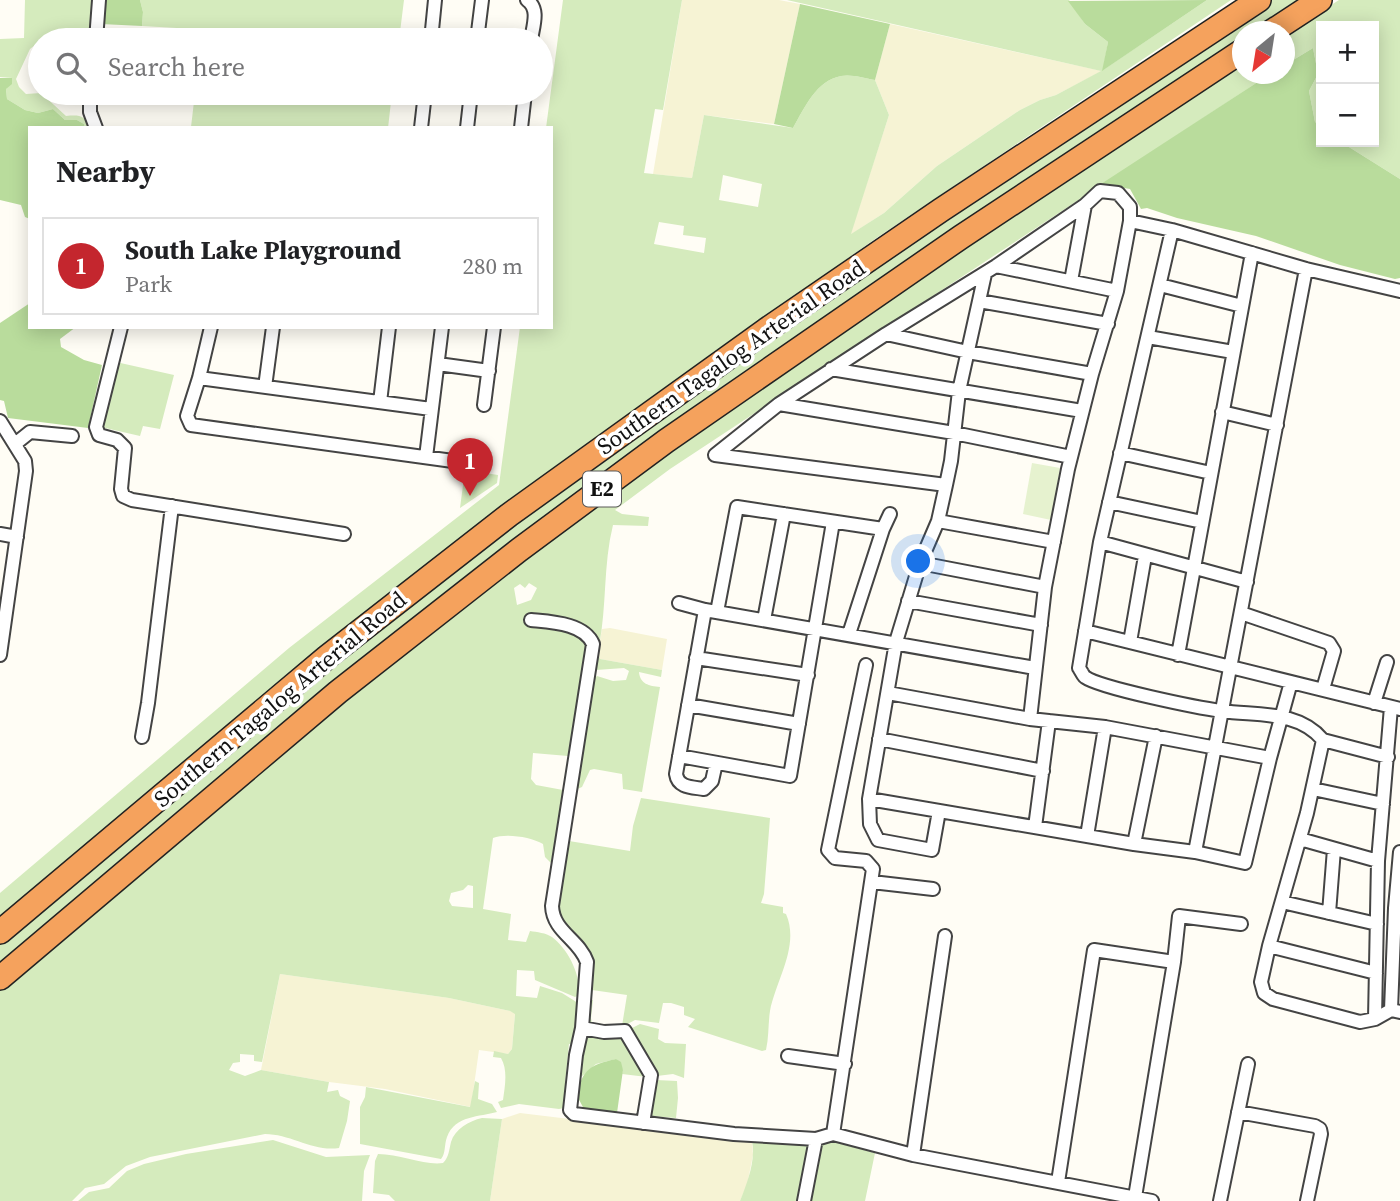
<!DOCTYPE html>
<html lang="en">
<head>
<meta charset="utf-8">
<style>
	:root { --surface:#fff; --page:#f2f2f2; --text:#202124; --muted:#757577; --line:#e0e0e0; --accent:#c4262e }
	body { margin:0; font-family:"Source Serif 4",serif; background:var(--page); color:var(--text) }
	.controls { position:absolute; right:21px; top:21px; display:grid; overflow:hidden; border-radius:0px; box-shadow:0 4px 18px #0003 }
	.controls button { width:63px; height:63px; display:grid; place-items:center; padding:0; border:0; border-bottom:2px solid var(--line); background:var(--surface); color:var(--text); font:35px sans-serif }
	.compass { position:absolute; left:1232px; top:21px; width:63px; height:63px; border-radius:50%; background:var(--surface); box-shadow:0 4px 18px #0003; rotate:210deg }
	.you { position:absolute; left:919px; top:562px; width:24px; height:24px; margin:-18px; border:5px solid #fff; border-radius:50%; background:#1a73e8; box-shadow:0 0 0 10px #1a73e833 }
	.badge { display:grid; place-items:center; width:46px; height:46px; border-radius:50%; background:var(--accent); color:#fff; font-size:23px; font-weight:700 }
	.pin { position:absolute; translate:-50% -58px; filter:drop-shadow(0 2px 4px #0008) }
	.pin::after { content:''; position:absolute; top:37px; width:24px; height:21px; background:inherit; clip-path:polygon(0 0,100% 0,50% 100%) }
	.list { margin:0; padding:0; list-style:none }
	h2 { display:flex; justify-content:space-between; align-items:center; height:91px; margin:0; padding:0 28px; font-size:30px }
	h2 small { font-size:23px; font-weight:400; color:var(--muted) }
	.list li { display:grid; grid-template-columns:46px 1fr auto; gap:21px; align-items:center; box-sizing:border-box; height:98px; margin:0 14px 14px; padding:0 14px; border:2px solid var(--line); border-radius:0px }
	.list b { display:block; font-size:26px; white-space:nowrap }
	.list p { margin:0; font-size:23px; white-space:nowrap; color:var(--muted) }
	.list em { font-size:23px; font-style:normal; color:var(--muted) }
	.icon { flex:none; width:38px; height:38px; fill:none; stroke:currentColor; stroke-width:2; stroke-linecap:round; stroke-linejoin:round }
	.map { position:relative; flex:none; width:1400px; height:1201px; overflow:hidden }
	.search { position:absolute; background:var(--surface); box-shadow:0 4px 18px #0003; left:28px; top:28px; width:525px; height:77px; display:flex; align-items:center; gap:18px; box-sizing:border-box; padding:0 24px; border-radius:38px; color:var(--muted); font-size:26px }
	.panel { position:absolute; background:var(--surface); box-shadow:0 4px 18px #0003; left:28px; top:126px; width:525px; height:203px; border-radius:0px }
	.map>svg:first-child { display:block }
	.farmland { fill:#f6f3d4 }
	.green { fill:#d5ebbd; fill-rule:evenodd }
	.forest { fill:#b9dc9c }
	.pitch { fill:#e6f2cf }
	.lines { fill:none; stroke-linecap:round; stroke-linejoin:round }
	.street-casing { stroke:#444; stroke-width:16 }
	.highway-casing { stroke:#222; stroke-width:26 }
	.street { stroke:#fff; stroke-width:12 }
	.highway { stroke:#f5a25d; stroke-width:23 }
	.labels { text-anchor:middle; stroke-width:7; stroke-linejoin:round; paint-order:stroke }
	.shield { fill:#fff; stroke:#585858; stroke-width:2 }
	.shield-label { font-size:21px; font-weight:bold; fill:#111 }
	.street-label { font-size:23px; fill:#111; stroke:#fff }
</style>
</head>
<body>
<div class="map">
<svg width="1400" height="1201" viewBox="0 0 1400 1201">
	<rect width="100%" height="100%" fill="#fffdf5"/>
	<path class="farmland" d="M682 0H779L800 4 774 124 704 115 692 178 653 174Z
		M890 24 1102 71 1056 95 1040 100 1020 110 937 166 884 213 850 235 889 115 875 80Z
		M610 628 667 639 662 670 600 659 598 652 602 629Z
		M280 974 449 998 510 1011 515 1013 512 1049 508 1054 479 1050 471 1107 385 1089 329 1082 261 1070Z
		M520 1113 752 1141 753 1155 747 1185 740 1201H490L502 1119Z"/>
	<path class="green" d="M25 0H95L92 40H49L44 38 30 49 16 79 19 87 26 94 41 93 66 116C80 115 84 115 91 128H85L84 124 77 120H65L53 109 38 113 25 110 7 99 6 89 12 78 0 77V39L24 38Z
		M140 0H404L399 40H194V29L142 26 143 12Z
		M563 0H682L663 110 655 109 644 173 692 178 704 115 793 128C805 107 816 81 841 76 851 74 865 78 875 80L889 115 851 234 884 213 937 166 1020 110 1040 100 1056 95 1101 71 787 0H1069L1085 24 1108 42 1103 70 1207 0H1231L875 239 701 363 0 921V893L289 648 499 485 520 327H551V128H546ZM723 175 762 184 758 207 719 200ZM659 222 684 226 683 235 706 238 704 253 654 244Z
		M1271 0H1309L1260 31 1242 32V43L836 315 0 968V940L329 661 652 418Z
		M1339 0H1400V179L1341 142H1374V26H1321V126L1315 122 1309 91 1318 74 1313 48 1285 65V35Z
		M1242 62V74H1270L670 469 615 510 622 514 649 517 648 526 613 525C603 565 607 606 599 646L574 630 589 641 568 756 533 753 531 779 536 785 563 790 551 863 545 857 543 844C531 837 506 833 493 838L483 909 511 914 508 940 526 942 530 931C537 932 546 933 552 937 568 949 581 975 579 995L575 997 535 980 534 971 517 970 516 996 537 998 540 986 562 993 578 1003 573 1044H569L565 1083 568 1085 564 1108 559 1109 519 1104 501 1108 498 1102 503 1100C505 1086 508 1070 501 1058L493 1057 494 1051 508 1054 512 1049 515 1014 510 1011 449 998 280 974 262 1062 254 1061V1055L240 1054V1062L233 1063 229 1070 245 1076 261 1070 329 1082 327 1092 338 1090 340 1096 350 1101 347 1121 339 1148C313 1152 291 1134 265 1134L150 1157 126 1166 104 1184 85 1188 72 1201H0V987L342 698 635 474 895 295ZM529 583 537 588 531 600 517 605 514 588 520 584 525 588ZM468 885 473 886V908L452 906 449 901 451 893 463 890Z
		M195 93H392L388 128 191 127Z
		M116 362 174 375 160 429 143 426 140 436 101 427Z
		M465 470 498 475 497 483 460 508Z
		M598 652 600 659 662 670 661 677 639 672C640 684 649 686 660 687L642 792 623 789 622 774 594 769 590 770 582 787 575 790 594 678 597 676 613 681 626 680 629 671 624 668 596 670Z
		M641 798 770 818 764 894 761 903 783 907V913L786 914C800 946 776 980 770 1011 768 1024 769 1037 766 1050L762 1051 688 1027 695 1019 684 1015V1007L671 1003H663L659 1023 635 1020 620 1028 589 1023 587 1021 589 1001 593 1000 591 1018 592 1023 622 1026 627 995 592 990 591 974 557 910 567 844 569 841 630 851 633 826Z
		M640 1024 659 1029 658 1039 665 1043 686 1044 684 1078 673 1074 657 1076 630 1029Z
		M584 1032 620 1033 647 1077 622 1074 623 1070 616 1059 596 1064 581 1077Z
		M656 1080 677 1081 678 1098 676 1118 650 1116Z
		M475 1081 479 1083 478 1099 492 1104 497 1112C480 1117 455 1115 447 1137 444 1145 446 1153 441 1159L360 1144V1107L365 1097 366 1087 470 1107Z
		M482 1118 502 1119 490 1201H395L389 1195 373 1193 375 1161 378 1154C400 1154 426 1166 443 1163 449 1157 449 1150 451 1142 455 1129 469 1121 482 1118Z
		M273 1140 326 1157 370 1155 364 1171 362 1201H78L89 1192 109 1188 127 1171 144 1164 186 1154Z
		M752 1141 811 1143 802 1201H740C747 1183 756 1161 752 1141Z
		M831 1141 875 1153 865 1201H807L821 1144Z"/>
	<path class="forest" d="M103 0H140L143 12 142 26 101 24Z
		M1207 0 1102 71 1108 42 1085 24 1068 1Z
		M800 4 890 24 875 80C865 78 851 74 841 76 816 81 805 107 793 128L774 124Z
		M1313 48 1318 74 1309 91 1315 122 1321 126V142H1341L1400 179V278L1395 279 1340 265 1256 236 1177 218 1147 208 1141 209 1130 189 1101 184 1270 74H1284L1285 65Z
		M0 78H12V84L6 89 7 99 25 110 38 113 53 109 65 120H77L84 124 85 128H30V219L25 217 21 205 0 200Z
		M30 303V327H76L60 339 61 347 84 360 102 365 88 428 8 418 4 401 0 400V323Z
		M616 1059 621 1062 623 1070 617 1113H605L584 1109 577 1096C582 1069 590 1065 616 1059Z"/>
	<path class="pitch" d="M1032 463 1060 468 1051 520 1023 514Z"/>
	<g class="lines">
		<defs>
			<path id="street" d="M527 0C540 9 533 26 531 40
				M96 40 99 0
				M431 40 435 0
				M477 40 482 0
				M90 93V112L96 128
				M421 128 425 93
				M467 128 471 93
				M521 128 525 93
				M1130 221 1172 230 1306 269 1400 291
				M1172 230 1100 542 1079 668C1080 669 1084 677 1085 677 1100 688 1199 708 1222 711 1257 716 1298 710 1323 740L1307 813 1269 946 1261 982 1264 993 1273 999 1360 1022 1375 1019 1391 1010 1400 1012
				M996 266 1117 291
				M1071 281 1085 205
				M1160 285 1242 306
				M979 301 1108 324
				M121 327 96 427 99 435 117 440 125 448 121 489 123 496 132 500 344 534
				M211 327 199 378 187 416 191 425 460 462
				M886 334 968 352 1092 374
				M1148 337 1233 352
				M438 364 489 371
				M831 369 1082 411
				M199 378 431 409
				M265 387 273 327
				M380 402 389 327
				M779 404 954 433 1071 457
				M484 405 494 327
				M1222 412 1277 425
				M0 421 25 461 26 471 0 655
				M15 444 30 432 72 436
				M1120 453 1211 473
				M715 455 779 404 886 334 996 266 1085 205 1100 191 1118 193 1130 207V221L1117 291 1092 374 1068 469 1045 587 1030 719
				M715 455 946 485
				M426 457 442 327
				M1109 502 1202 522
				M938 521 1054 542
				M883 529 890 514
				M0 534 17 537
				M1100 542 1247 582
				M920 563 1045 587
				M908 601 1041 625
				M679 603 705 610
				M717 612 737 507 883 529 849 634
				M1241 613 1329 643 1334 651 1323 689
				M531 620C551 622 584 623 593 644L552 906C553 932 579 939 587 962L582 1028 576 1055 570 1110 574 1114 734 1134 816 1139 833 1134 913 1155 1152 1201
				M764 620 784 514
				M1085 631 1400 709
				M1130 642 1145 556
				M1178 655 1252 253
				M696 658 808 675
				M888 693 1030 719 1105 727 1270 758
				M1374 703 1387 662
				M688 705 799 724
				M142 737 148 703 172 506
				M879 739 1043 771
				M1323 740 1388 757
				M679 756 790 776 833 522
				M716 763 712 781 704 789C692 787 678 788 676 774L705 610 1035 668
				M1313 789 1383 804
				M869 799 1134 844 1195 852 1245 863 1270 758 1291 682
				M939 811 932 850 878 840 870 824 869 799 896 642 920 563 938 521 946 485 951 461 959 391 985 274
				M1035 827 1049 721
				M1087 836 1105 727
				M1300 839 1378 861
				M1134 844 1156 736
				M1195 852 1306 269
				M872 882 933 889
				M1282 902 1377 924
				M1329 913 1334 849
				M1269 946 1376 973
				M1391 1010 1395 908 1400 852
				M1375 1019 1378 861 1391 707
				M582 1028 604 1032 625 1031 651 1075 643 1123
				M788 1056 845 1064
				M1238 1112 1315 1126 1320 1129 1321 1134 1307 1201
				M833 1134 873 869 866 861 835 858 828 850 866 665
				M913 1155 945 936
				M1058 1182 1094 950 1174 962
				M1135 1197 1174 962 1179 916 1241 924
				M804 1201 816 1139
				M1220 1201 1248 1064"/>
			<path id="highway" d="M1271 32 1320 0
				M0 932 327 657 509 515 766 330 941 210 1259 0
				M0 978 338 692 519 550 666 441 786 358 961 237 1242 51"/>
		</defs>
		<use href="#street" class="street-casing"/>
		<use href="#highway" class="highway-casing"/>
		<use href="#street" class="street"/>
		<use href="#highway" class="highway"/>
	</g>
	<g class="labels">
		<rect class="shield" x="583" y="471.5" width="38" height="35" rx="5"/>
		<g class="shield-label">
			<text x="602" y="496">E2</text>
		</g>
		<g class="street-label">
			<text transform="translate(731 357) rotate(-35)" y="8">Southern Tagalog Arterial Road</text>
			<text transform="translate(280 699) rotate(-40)" y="8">Southern Tagalog Arterial Road</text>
		</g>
	</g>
</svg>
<div class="controls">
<button>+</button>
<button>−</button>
</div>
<svg class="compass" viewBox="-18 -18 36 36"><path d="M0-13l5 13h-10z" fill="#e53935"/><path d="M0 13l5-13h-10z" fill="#757577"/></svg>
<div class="you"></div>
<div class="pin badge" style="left:470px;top:496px">1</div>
<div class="search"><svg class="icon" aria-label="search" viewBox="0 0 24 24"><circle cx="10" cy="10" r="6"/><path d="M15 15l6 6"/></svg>Search here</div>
<section class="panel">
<h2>Nearby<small></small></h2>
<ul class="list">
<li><span class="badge">1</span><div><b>South Lake Playground</b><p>Park</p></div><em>280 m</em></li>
</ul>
</section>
</div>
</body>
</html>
